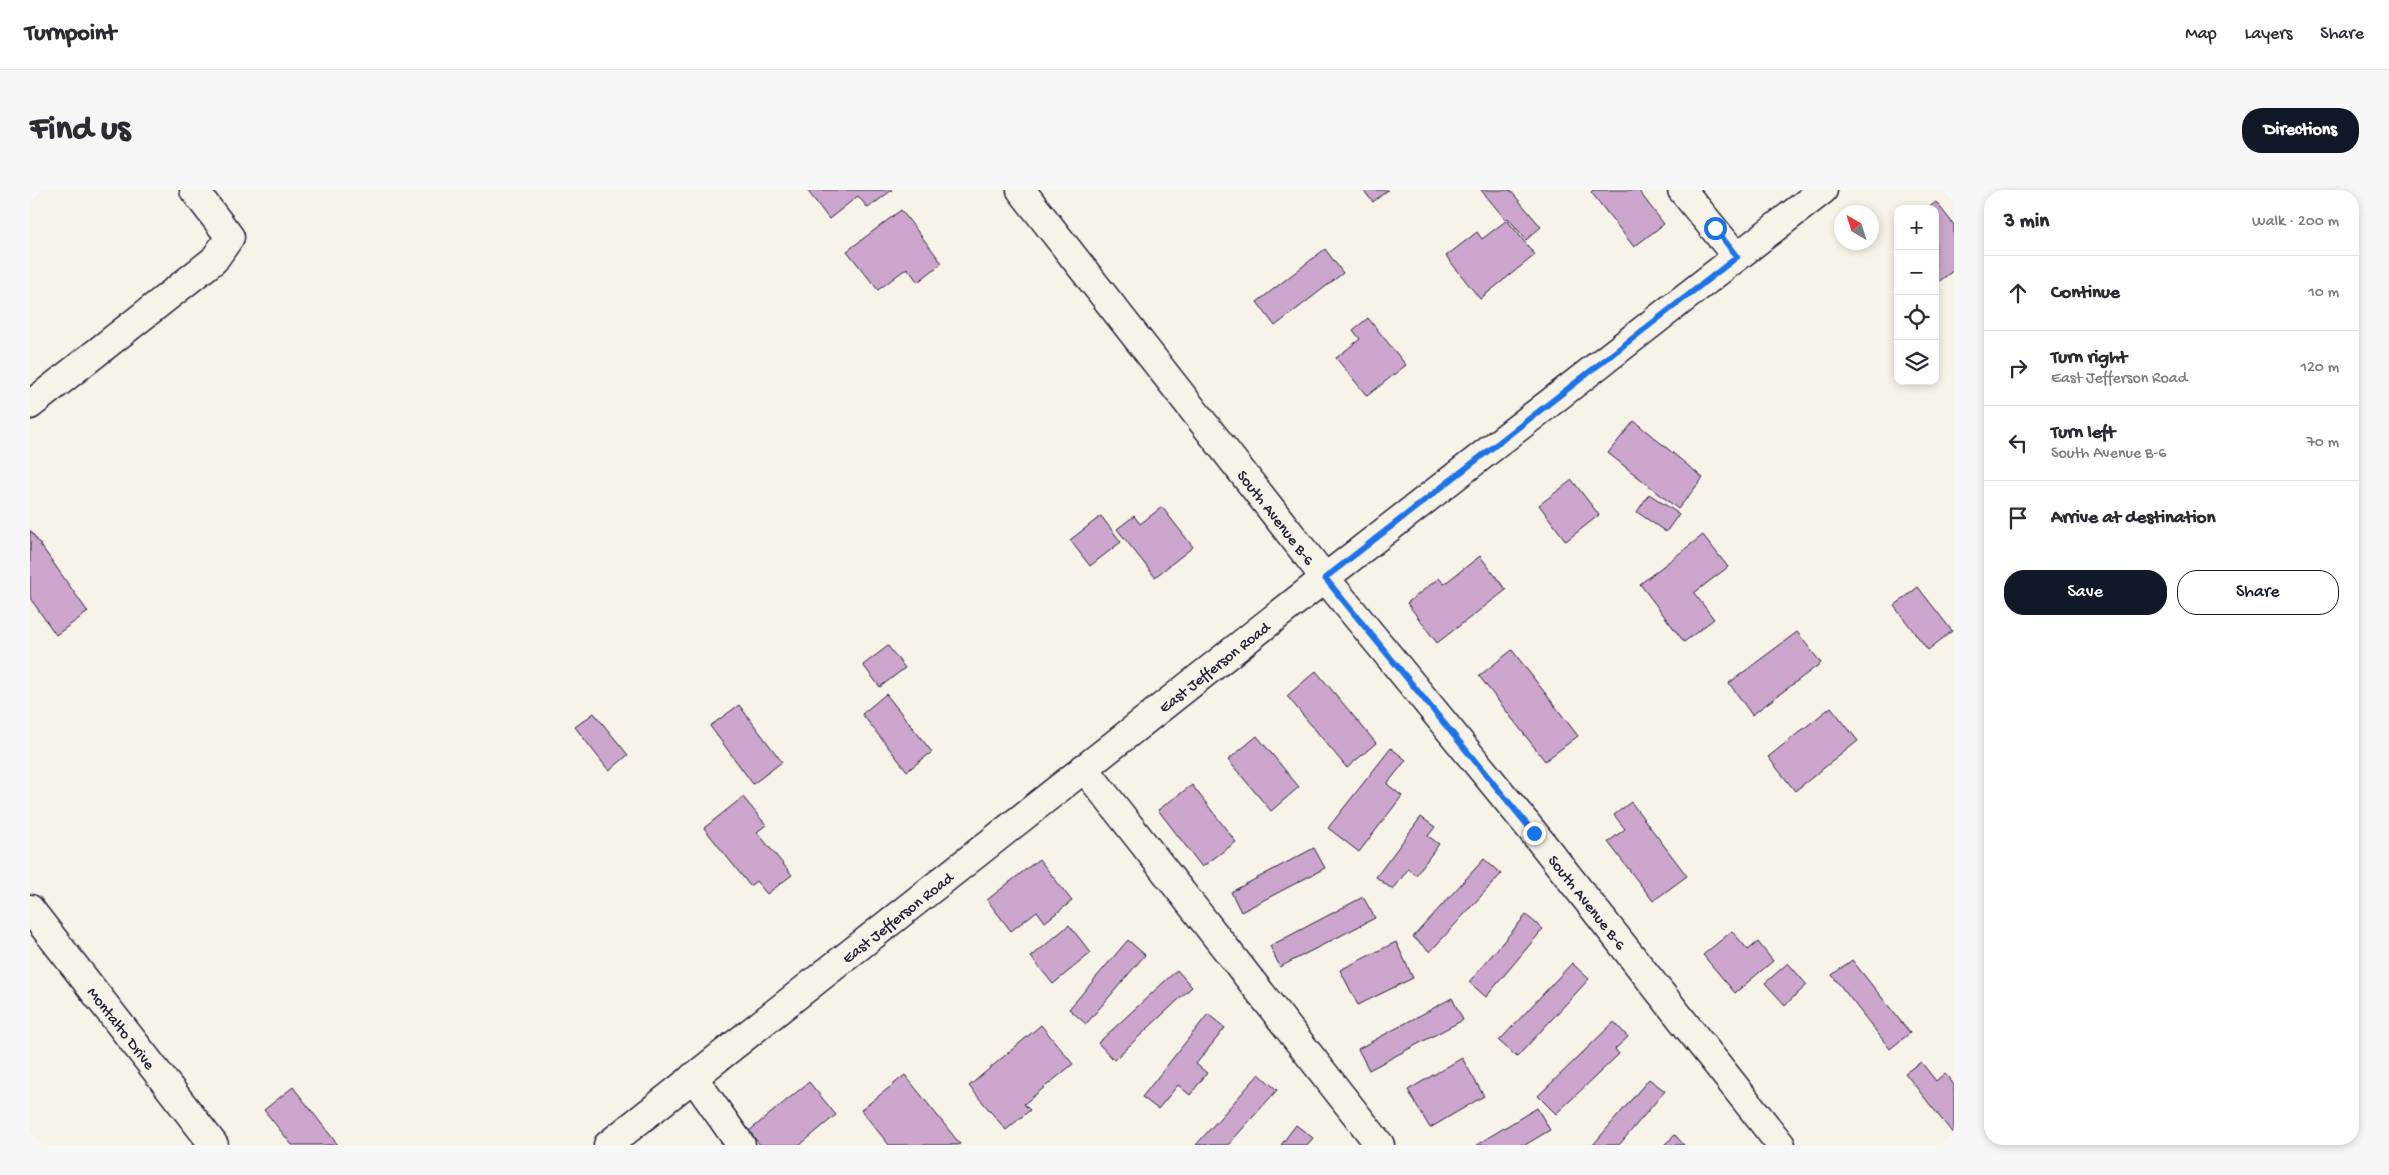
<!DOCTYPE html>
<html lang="en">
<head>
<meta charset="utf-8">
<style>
	:root { --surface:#fff; --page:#f7f7f7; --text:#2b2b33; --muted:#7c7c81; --line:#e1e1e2; --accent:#111827 }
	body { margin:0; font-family:"Gochi Hand",sans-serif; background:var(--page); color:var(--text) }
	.controls { position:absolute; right:15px; top:15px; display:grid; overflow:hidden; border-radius:10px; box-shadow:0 2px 8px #0003 }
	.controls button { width:45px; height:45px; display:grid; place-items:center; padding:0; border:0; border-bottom:1px solid var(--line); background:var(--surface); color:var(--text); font:25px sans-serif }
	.compass { position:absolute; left:1804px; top:15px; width:45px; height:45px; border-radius:50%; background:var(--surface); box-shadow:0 2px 8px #0003; rotate:321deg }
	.stop { position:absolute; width:15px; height:15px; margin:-11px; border:4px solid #1a73e8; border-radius:50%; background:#fff }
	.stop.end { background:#1a73e8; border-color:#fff; box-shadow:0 1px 5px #0008 }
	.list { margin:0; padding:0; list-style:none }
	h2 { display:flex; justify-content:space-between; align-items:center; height:65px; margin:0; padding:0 20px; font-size:21px }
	h2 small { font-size:16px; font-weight:400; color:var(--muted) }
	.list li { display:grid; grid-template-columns:32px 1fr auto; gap:15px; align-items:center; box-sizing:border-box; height:75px; padding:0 20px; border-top:1px solid var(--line) }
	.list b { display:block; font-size:19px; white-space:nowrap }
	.list p { margin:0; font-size:16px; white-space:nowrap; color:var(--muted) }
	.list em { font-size:16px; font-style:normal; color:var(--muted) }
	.actions { display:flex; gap:10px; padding:15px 20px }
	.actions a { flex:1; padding:11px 0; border:1px solid var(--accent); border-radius:20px; text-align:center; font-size:18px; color:var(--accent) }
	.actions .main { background:var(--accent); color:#fff }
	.icon { flex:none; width:28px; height:28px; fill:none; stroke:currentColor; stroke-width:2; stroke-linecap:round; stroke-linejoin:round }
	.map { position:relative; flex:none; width:1924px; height:955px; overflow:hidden; border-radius:20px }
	header { display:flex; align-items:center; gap:30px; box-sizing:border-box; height:70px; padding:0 25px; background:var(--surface); border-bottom:1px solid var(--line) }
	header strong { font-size:24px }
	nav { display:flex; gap:28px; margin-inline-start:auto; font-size:18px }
	.intro { display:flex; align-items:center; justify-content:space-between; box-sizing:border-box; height:120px; padding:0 30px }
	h1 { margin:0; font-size:35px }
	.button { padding:12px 22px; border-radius:20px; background:var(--accent); color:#fff; font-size:18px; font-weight:700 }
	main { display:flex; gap:30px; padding:0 30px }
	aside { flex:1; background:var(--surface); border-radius:20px; box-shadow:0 2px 8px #0003 }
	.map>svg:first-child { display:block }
	.building { fill:#cda6ce; stroke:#22223b }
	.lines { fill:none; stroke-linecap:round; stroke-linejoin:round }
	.minor-casing { stroke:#22223b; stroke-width:31 }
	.minor { stroke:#f7f3e8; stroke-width:28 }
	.route { stroke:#1a73e8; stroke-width:6 }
	.labels { text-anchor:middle; stroke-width:5; stroke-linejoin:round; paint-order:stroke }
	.street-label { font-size:16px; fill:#22223b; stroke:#f7f3e8 }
</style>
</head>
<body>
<header>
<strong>Turnpoint</strong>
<nav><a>Map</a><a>Layers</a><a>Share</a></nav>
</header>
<div class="intro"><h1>Find us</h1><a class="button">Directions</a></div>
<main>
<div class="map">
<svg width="1924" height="955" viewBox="0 0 1924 955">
	<rect width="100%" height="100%" fill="#f7f3e8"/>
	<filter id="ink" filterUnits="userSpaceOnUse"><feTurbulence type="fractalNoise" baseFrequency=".02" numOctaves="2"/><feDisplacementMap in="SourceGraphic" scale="10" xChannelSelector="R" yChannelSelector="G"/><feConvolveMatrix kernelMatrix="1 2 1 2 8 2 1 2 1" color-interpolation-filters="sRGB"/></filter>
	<g filter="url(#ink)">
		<path class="building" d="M777 0H862L838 18 828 6 799 29Z
			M1333 0H1358L1343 12Z
			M1451 0H1480L1511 37 1496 50 1478 28 1476 30Z
			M1563 0H1608L1634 34 1604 57 1561 2Z
			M1906 12 1924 35V80L1907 93 1905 90V19H1897Z
			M871 20 912 73 888 92 877 78 848 100 817 61Z
			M1477 30 1505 65 1450 109 1416 66 1447 42 1452 49Z
			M1295 59 1313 83 1245 136 1227 112Z
			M1338 128 1376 175 1337 206 1306 168 1330 149 1323 140Z
			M1604 231 1673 288 1648 319 1578 263Z
			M1542 290 1569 325 1536 351 1509 315Z
			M1619 304 1649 324 1636 342 1607 322Z
			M1132 317 1163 357 1125 387 1087 339 1104 326 1110 334Z
			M1071 326 1091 352 1060 376 1040 350Z
			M0 340 58 422 26 445 0 408Z
			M1673 345 1698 377 1664 403 1684 429 1654 452 1610 394Z
			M1450 366 1476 400 1407 453 1377 413 1409 388 1414 394Z
			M1888 397 1922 441 1898 460 1864 416Z
			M1767 442 1791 473 1722 525 1699 493Z
			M858 456 875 478 850 497 833 475Z
			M1482 460 1548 546 1515 571 1449 486Z
			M1286 481 1346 553 1317 578 1257 506Z
			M856 504 902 562 877 581 832 524Z
			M709 515 752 572 723 594 680 536Z
			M1801 517 1828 551 1765 601 1738 567Z
			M564 523 598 565 579 581 545 537Z
			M1227 546 1269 597 1241 621 1198 570Z
			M1361 558 1376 570 1357 594 1372 606 1329 662 1298 638Z
			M1162 595 1206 652 1172 677 1128 620Z
			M713 607 736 635 727 642 762 685 737 704 726 691 720 696 674 638Z
			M1601 612 1657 686 1623 711 1578 652 1595 639 1584 625Z
			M1391 627 1405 637 1398 646 1409 654 1386 685 1378 679 1363 700 1346 687Z
			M1284 658 1295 678 1211 722 1201 702Z
			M1009 669 1042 711 1015 732 1007 721 981 741 957 710Z
			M1454 669 1471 684 1400 762 1383 747Z
			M1333 707 1345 728 1250 777 1240 756Z
			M1496 725 1513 739 1456 807 1439 792Z
			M1039 735 1061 763 1023 794 1001 767Z
			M1702 741 1718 760 1728 752 1743 771 1705 803 1673 765Z
			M1098 750 1115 765 1056 834 1039 819Z
			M1366 752 1383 788 1328 815 1310 780Z
			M1822 770 1880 843 1860 859 1802 785Z
			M1542 773 1559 789 1487 867 1469 851Z
			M1758 773 1777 795 1755 815 1735 793Z
			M1147 780 1162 797 1084 870 1068 853Z
			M1422 808 1433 830 1339 880 1328 859Z
			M1178 824 1195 838 1166 874 1177 883 1160 905 1148 895 1128 919 1112 907Z
			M1584 832 1598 847 1585 859 1589 864 1526 924 1508 906Z
			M1011 835 1043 874 994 914 1000 920 976 940 939 896Z
			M1432 868 1454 906 1400 938 1378 900Z
			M1891 872 1906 891 1915 883 1924 895V945L1875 883Z
			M1229 884 1247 900 1198 955H1166Z
			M875 885 930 954 928 955H859L831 920Z
			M1619 889 1635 901 1589 955H1563Z
			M779 892 806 925 770 955H730L719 941Z
			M263 897 308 955H262L234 920Z
			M1507 918 1520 940 1495 955H1446Z
			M1266 935 1283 948 1277 955H1251Z
			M1645 945 1654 955H1634Z"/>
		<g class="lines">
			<defs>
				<g id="minor">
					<path id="s1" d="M991 0 1295 388 1504 643 1751 955"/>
					<path d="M1652 0 1707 67"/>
					<path d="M0 215 184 70 200 47 164 0"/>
					<path d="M1054 578 1350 955"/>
					<path id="s2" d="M0 719 184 955"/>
					<path d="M663 887 711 955"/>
					<path id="s3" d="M578 955 1295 388 1793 0"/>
				</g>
			</defs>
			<use href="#minor" class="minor-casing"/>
			<use href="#minor" class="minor"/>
		</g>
	</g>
	<g class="lines" filter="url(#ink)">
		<path class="route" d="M1504 643 1295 388 1707 67 1685 38"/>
	</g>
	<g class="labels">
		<g class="street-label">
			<text dy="6" stroke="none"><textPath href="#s1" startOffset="415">South Avenue B-6</textPath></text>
			<text dy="6" stroke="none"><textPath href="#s3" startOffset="772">East Jefferson Road</textPath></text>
			<text dy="6" stroke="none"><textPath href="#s1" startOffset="910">South Avenue B-6</textPath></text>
			<text dy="6" stroke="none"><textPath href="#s3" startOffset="368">East Jefferson Road</textPath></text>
			<text dy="6" stroke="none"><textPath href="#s2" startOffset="150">Montalto Drive</textPath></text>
		</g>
	</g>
</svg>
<div class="controls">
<button>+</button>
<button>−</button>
<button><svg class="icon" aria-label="locate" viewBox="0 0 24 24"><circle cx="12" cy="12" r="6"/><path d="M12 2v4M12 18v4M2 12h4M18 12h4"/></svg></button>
<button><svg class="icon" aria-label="layers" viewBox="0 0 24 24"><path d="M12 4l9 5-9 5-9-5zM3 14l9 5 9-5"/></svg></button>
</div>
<svg class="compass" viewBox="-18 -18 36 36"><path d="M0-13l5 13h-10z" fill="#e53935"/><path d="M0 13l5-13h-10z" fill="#7c7c81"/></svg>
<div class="stop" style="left:1685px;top:38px"></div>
<div class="stop end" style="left:1504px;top:643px"></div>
</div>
<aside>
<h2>3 min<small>Walk · 200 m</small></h2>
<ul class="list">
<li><svg class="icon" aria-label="ahead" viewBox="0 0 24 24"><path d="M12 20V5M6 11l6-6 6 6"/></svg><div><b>Continue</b></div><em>10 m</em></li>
<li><svg class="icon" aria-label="right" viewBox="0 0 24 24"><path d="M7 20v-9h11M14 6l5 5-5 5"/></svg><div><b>Turn right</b><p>East Jefferson Road</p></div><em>120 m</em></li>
<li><svg class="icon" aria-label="left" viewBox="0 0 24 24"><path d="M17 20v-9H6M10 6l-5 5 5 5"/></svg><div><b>Turn left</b><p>South Avenue B-6</p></div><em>70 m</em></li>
<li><svg class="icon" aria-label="arrive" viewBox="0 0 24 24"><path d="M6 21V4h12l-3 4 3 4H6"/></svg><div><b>Arrive at destination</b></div></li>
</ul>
<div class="actions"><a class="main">Save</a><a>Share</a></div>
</aside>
</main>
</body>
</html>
